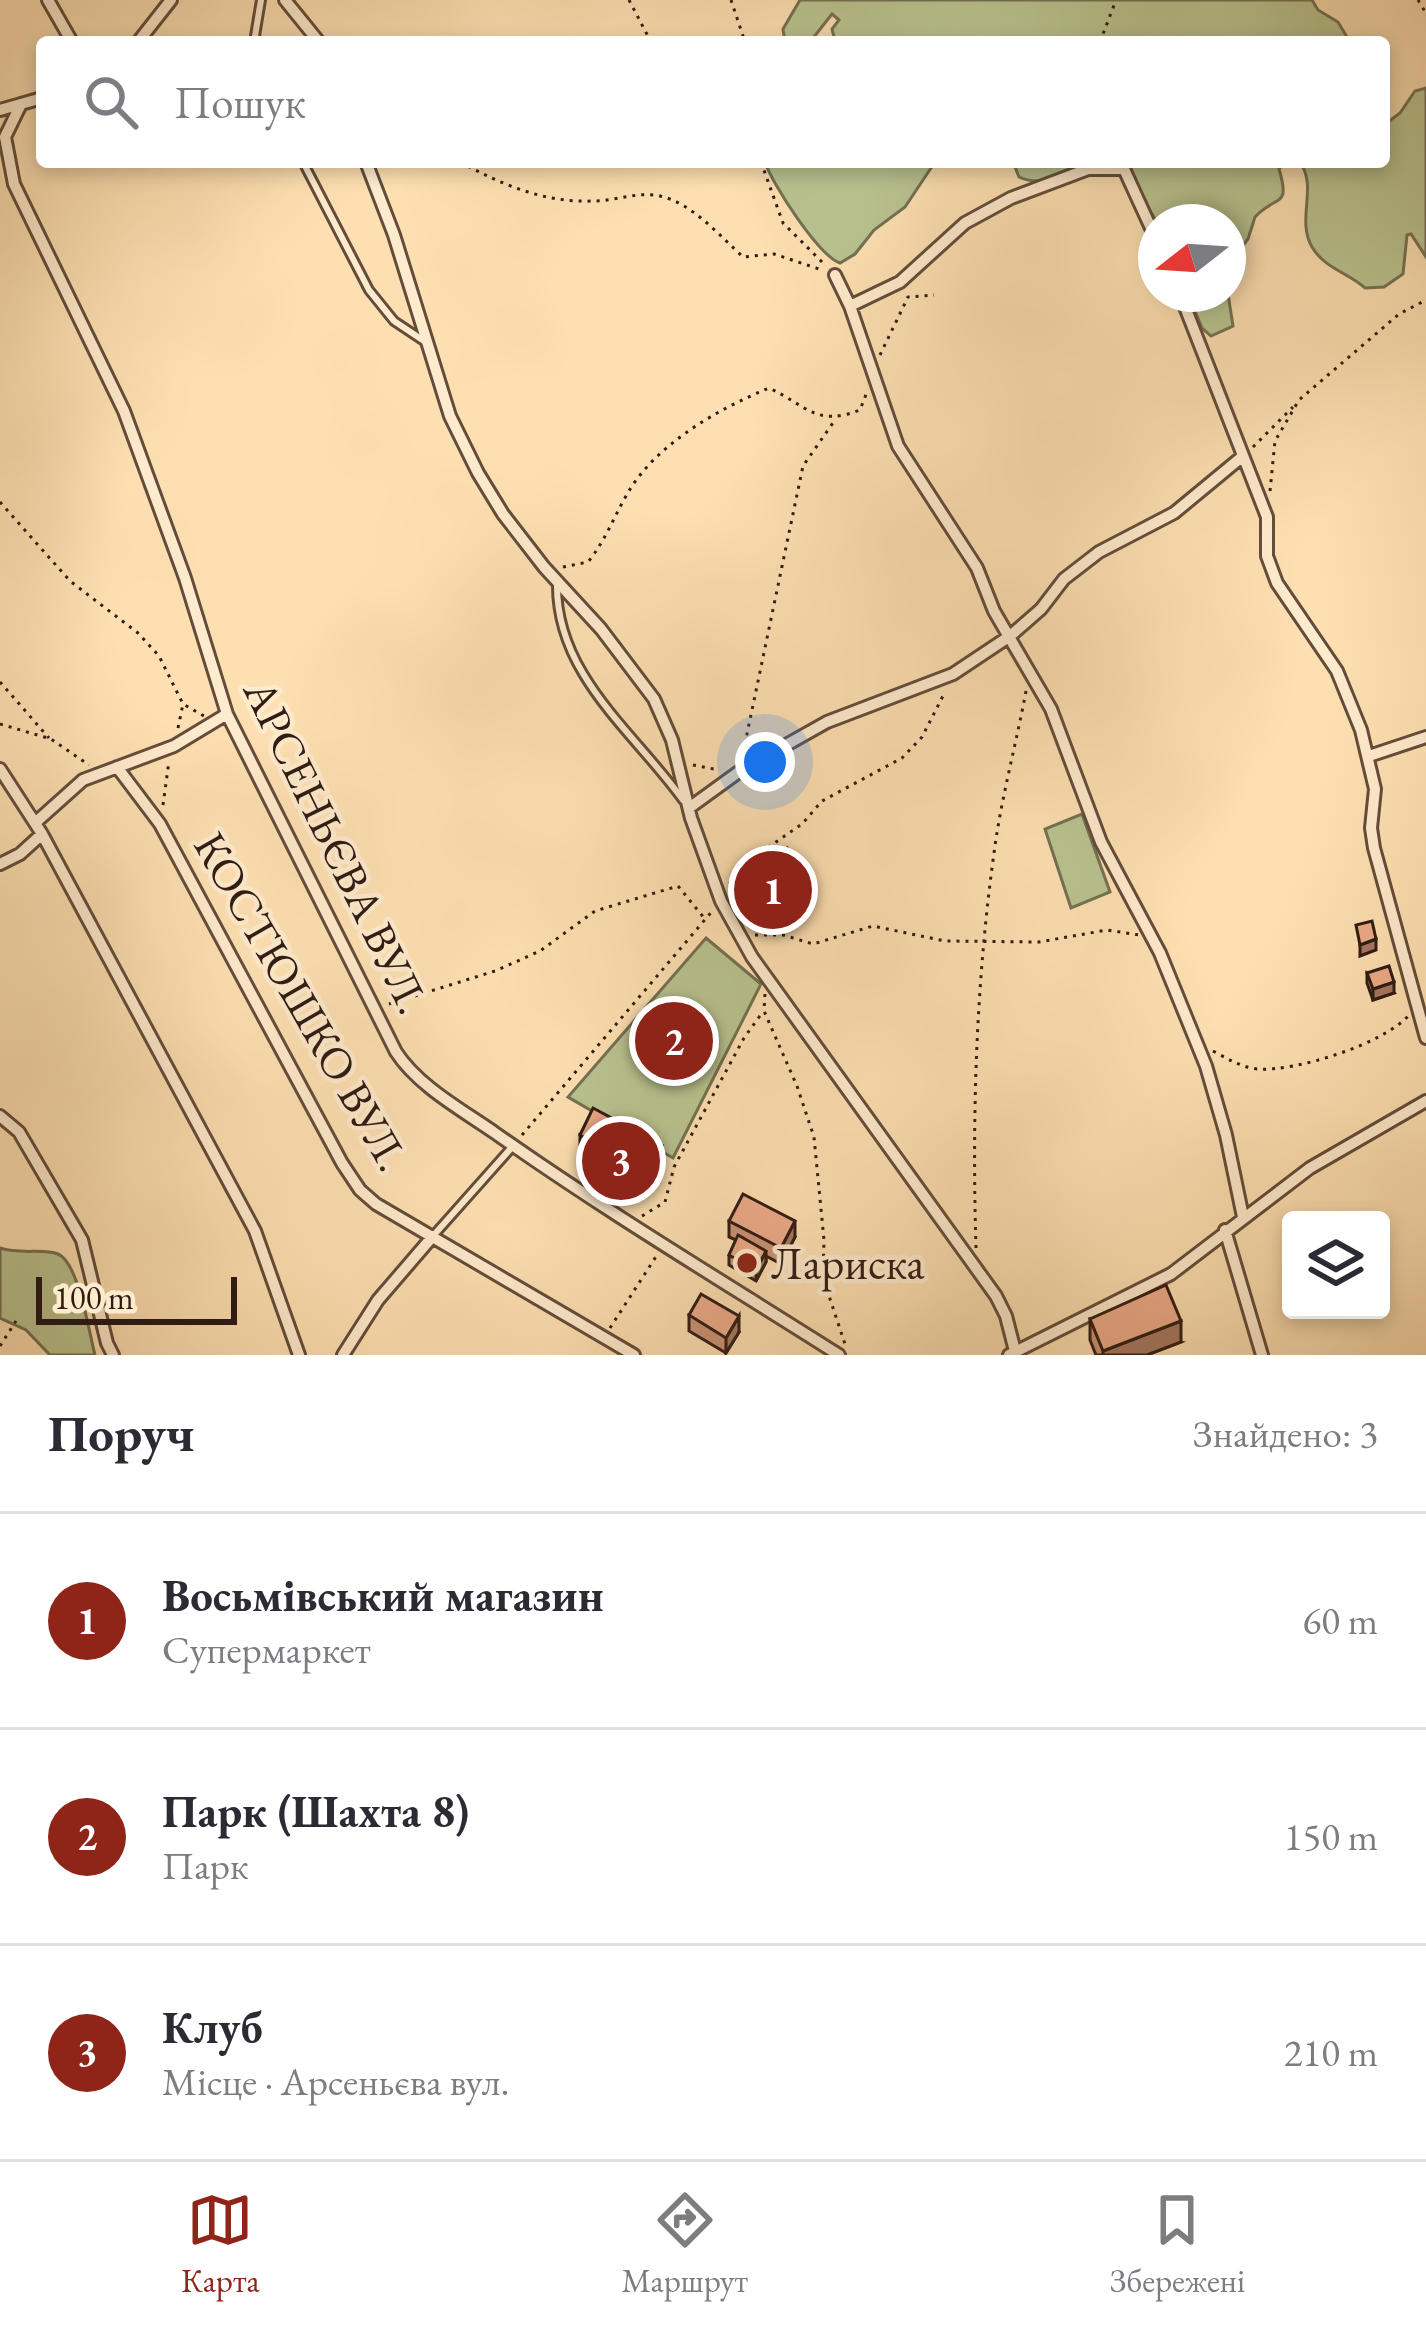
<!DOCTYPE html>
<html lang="uk">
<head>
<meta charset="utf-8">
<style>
	:root { --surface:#fff; --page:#f7f7f7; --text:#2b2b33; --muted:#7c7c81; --line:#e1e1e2; --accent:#8f2418 }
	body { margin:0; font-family:"EB Garamond",serif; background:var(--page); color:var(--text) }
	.controls { position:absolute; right:36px; bottom:36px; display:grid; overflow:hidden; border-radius:12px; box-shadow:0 6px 18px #0003 }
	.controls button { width:108px; height:108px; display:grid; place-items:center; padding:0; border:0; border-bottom:3px solid var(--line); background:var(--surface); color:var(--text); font:60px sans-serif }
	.compass { position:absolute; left:1138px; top:204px; width:108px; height:108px; border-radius:50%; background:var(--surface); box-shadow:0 6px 18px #0003; rotate:253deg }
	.scale { position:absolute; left:36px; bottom:30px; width:201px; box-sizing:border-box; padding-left:12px; border:6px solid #301c13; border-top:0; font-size:33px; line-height:42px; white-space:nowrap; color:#301c13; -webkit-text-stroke:9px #feeacc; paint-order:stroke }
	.you { position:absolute; left:765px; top:762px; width:42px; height:42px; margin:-30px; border:9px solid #fff; border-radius:50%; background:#1a73e8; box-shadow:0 0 0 18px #1a73e833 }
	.badge { display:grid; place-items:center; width:78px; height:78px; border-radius:50%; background:var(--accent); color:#fff; font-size:39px; font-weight:700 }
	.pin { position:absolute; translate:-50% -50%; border:6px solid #fff; box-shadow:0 3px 12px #0006 }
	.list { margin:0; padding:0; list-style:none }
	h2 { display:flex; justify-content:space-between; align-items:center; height:156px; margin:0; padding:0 48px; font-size:51px }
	h2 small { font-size:39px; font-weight:400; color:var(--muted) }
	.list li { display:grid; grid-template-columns:78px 1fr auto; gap:36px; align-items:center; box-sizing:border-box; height:216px; padding:0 48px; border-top:3px solid var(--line) }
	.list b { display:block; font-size:45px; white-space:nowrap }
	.list p { margin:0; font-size:39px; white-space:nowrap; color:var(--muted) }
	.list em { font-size:39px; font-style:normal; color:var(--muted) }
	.icon { flex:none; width:66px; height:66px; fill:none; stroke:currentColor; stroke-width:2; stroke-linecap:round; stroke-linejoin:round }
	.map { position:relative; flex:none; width:1426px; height:1355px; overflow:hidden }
	.search { position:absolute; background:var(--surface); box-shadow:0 6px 18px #0003; left:36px; right:36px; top:36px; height:132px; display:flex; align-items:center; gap:30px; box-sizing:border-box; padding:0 42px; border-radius:12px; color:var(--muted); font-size:45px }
	.sheet { height:804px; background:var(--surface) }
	nav { display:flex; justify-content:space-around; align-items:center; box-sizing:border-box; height:168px; border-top:3px solid var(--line); background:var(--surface); font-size:33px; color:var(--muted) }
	nav a { display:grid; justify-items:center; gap:6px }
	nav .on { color:var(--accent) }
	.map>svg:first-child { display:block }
	.green { fill:#b9c390; stroke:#747052; stroke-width:3 }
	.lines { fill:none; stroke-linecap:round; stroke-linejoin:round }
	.service-casing { stroke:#634d3a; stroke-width:12 }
	.minor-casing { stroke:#634d3a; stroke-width:16 }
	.path { stroke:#301c13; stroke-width:3; stroke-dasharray:3 6; stroke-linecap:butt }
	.service { stroke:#feeacc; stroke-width:6 }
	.minor { stroke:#feeacc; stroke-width:10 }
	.wall { fill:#cb9276; stroke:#301c13; stroke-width:3 }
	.shaded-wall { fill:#a57760; stroke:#301c13; stroke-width:3 }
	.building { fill:#ecaa89; stroke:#301c13; stroke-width:3 }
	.poi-dot { fill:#8f2418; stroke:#feeacc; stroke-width:4.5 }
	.labels { text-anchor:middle; stroke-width:9; stroke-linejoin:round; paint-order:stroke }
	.street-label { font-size:45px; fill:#301c13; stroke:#feeacc }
	.poi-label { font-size:45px; fill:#301c13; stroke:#feeacc; text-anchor:start }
</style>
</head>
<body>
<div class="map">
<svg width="1426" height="1355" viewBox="0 0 1426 1355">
	<rect width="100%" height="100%" fill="#fddfb1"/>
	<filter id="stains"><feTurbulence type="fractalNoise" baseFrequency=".00167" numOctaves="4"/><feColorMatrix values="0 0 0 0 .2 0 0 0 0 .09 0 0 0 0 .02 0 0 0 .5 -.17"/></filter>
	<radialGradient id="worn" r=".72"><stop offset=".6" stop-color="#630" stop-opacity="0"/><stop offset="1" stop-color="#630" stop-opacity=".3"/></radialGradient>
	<path class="green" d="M800 0H1312L1318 10 1338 22 1350 42H841L834 37 832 29 839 20 832 14 810 42H785L783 29Z
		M1426 88V257L1411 234 1407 235 1403 274 1384 287 1365 288C1349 273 1325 269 1312 247 1296 219 1318 188 1300 162H1384V125L1400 113 1415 91Z
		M765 162H935L905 207 874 230 855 254 840 263C819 256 772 184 765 162Z
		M1013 162H1284L1279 169C1291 209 1276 194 1255 217L1248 239 1231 261 1228 281V222H1157L1148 208H1140L1122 165C1087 157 1051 192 1019 177Z
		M1173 294H1228L1233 326 1211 336 1202 328 1194 309 1175 304Z
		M1082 814 1110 892 1071 908 1045 829Z
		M706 938 761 984 673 1158 568 1097Z
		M0 1248C21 1255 43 1248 58 1254 79 1263 89 1333 95 1355H50L26 1330 0 1318Z"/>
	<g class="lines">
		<defs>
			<path id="service" d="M254 42 261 0
				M303 162 369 290 394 321 424 341
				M557 584C556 675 634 732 683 800
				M433 1236 513 1146"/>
			<path id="minor" d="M48 0 72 42
				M285 0 319 42
				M138 42 171 0
				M20 106 5 137 14 184 124 411 185 578 227 714 396 1052C418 1086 462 1110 495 1133 607 1212 724 1282 839 1355
				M0 110 42 98
				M366 162 394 235 450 416 478 473 503 514 544 567 601 629 654 699 672 740 691 818 721 901 752 957 996 1296 1006 1316 1015 1351
				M835 275 850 306 898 446 977 568 994 611 1051 709 1101 842 1160 953 1206 1066 1226 1135 1243 1217
				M1180 294 1267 517V556L1277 583 1337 671 1361 730 1375 789 1371 828 1374 848 1426 1038
				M850 306 900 282 965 223 1011 198 1088 169H1124L1156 239
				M1369 756 1426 737
				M117 767 160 824 342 1163 360 1190 376 1204 634 1355
				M0 769 42 834 255 1231 299 1355
				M689 808 740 771 827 722 953 674 1010 636 1041 609 1064 579 1099 552 1174 513 1243 456
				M35 823 83 780 174 746 227 714
				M0 864 20 854 42 834
				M0 1116 19 1132 82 1240 107 1343 113 1355
				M1225 1230 1262 1355
				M343 1355 378 1300 433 1236
				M1009 1355 1171 1274 1310 1168 1426 1101"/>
		</defs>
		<use href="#service" class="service-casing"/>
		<use href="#minor" class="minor-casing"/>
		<path class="path" d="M629 0 651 42
			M731 0 745 42
			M1418 0 1426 13
			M1100 42 1116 0
			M460 162C503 185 544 203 594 201 616 201 638 191 660 196 692 203 720 236 743 257L774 254 822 270
			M761 162 783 223 825 265
			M880 355 908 297 934 295
			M1253 447 1293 407
			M1270 491 1275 441 1299 400 1399 314 1426 300
			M0 502 70 581 138 633 159 656 183 704 204 716
			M563 567 588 562C605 541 613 519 626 496 654 445 718 409 769 388 808 406 815 427 860 410L867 392
			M0 682 49 738
			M0 724 51 739 89 765
			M178 728 183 704
			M743 753 803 466 835 420
			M693 765 719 770
			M163 805 169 761
			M729 884 747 862 802 824 822 801 902 758 922 737 945 692
			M755 935H783L813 944 873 926 945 941 1039 942 1107 930 1139 935
			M765 994 764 1011 797 1086 814 1137 824 1240 823 1278 846 1347
			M389 1004 495 971 540 951 595 911 678 886 705 919
			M1213 1051C1228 1059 1241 1067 1257 1069 1295 1072 1384 1044 1409 1015
			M522 1135 714 909
			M642 1216 665 1202 674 1167 744 1038 762 1013
			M976 1248C972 1116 976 983 994 853 1001 799 1016 745 1026 691
			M610 1328 657 1255
			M0 1346 16 1321"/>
		<use href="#service" class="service"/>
		<use href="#minor" class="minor"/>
	</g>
	<path class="wall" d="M743 868 803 897 757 916 743 884Z
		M1367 973 1394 993 1373 1000 1367 983Z
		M580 1135 662 1166 647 1194 580 1156Z
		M729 1221 795 1237 781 1264 766 1256V1262L756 1281 729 1265V1255L736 1240 729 1237Z
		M689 1315 739 1332 726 1353 689 1331Z
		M1090 1319 1181 1342 1147 1355H1096L1090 1340Z"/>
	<path class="shaded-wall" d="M803 881V897L757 916V900Z
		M1376 939V950L1360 956V945Z
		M1394 982V993L1373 1000V989Z
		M662 1145V1166L647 1194V1173Z
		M795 1221V1237L781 1264V1248Z
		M766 1251V1262L756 1281V1270Z
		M739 1316V1332L726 1353V1338Z
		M1181 1321V1342L1147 1355H1103V1351Z"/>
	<path class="building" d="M787 848 803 881 757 900 743 868Z
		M1372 921 1376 939 1360 945 1356 925Z
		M1389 966 1394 982 1373 989 1367 973Z
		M593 1108 662 1145 647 1173 580 1135Z
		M743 1194 795 1221 781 1248 729 1221Z
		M738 1235 766 1251 756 1270 729 1255Z
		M1166 1285 1181 1321 1103 1351 1090 1319Z
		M701 1294 739 1316 726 1338 689 1315Z"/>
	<circle class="poi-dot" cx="747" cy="1263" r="12"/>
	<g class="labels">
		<g class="street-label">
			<text transform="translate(337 846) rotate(64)" y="16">АРСЕНЬЄВА ВУЛ.</text>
			<text transform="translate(302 1001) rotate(60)" y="16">КОСТЮШКО ВУЛ.</text>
		</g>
		<g class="poi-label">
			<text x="771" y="1279">Лариска</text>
		</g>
	</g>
	<rect width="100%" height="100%" filter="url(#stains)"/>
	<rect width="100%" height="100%" fill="url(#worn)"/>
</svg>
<div class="controls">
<button><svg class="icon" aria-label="layers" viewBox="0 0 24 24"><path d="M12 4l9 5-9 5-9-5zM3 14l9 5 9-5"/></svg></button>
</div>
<svg class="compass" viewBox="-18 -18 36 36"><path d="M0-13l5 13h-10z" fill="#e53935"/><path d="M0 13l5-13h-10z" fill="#7c7c81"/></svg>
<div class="scale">100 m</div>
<div class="you"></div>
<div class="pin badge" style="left:773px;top:890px">1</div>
<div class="pin badge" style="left:674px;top:1041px">2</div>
<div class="pin badge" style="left:621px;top:1161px">3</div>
<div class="search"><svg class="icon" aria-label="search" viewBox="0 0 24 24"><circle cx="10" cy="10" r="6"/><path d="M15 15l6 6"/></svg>Пошук</div>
</div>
<section class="sheet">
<h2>Поруч<small>Знайдено: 3</small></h2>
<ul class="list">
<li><span class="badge">1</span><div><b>Восьмівський магазин</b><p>Супермаркет</p></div><em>60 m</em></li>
<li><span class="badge">2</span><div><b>Парк (Шахта 8)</b><p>Парк</p></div><em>150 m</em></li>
<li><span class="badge">3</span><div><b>Клуб</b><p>Місце · Арсеньєва вул.</p></div><em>210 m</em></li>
</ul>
</section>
<nav>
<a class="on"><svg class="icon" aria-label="map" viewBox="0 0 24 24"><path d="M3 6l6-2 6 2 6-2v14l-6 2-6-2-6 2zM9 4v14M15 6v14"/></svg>Карта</a>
<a><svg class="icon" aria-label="directions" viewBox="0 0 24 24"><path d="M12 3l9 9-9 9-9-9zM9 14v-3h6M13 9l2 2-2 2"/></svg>Маршрут</a>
<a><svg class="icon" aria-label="saved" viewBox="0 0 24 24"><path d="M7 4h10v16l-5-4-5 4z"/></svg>Збережені</a>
</nav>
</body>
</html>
